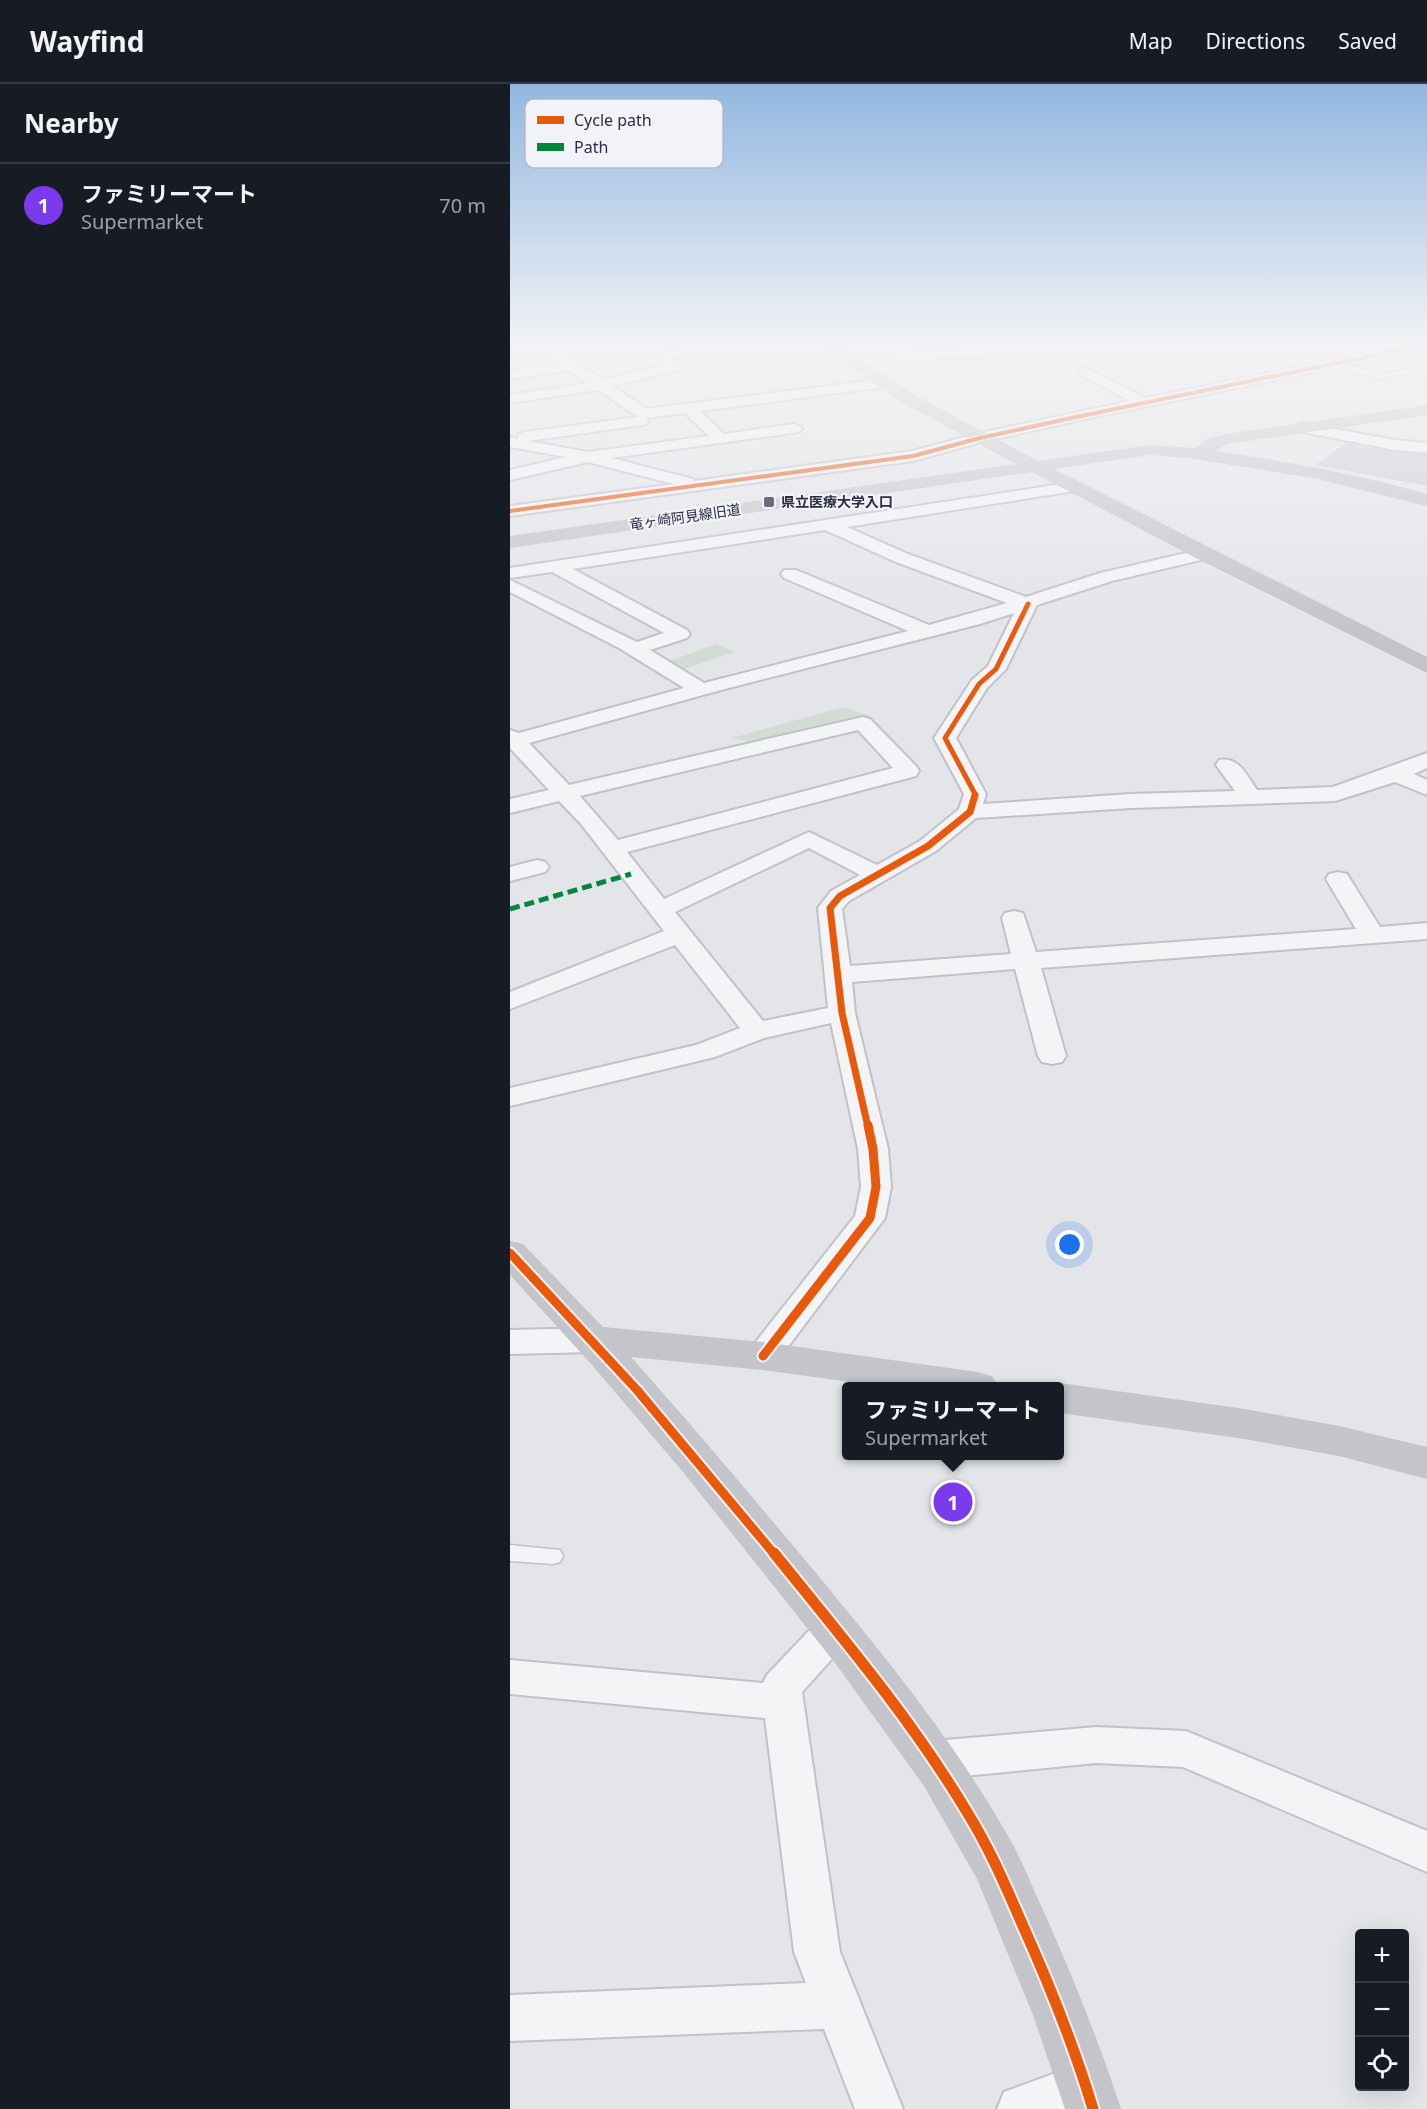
<!DOCTYPE html>
<html lang="en">
<head>
<meta charset="utf-8">
<style>
	:root { --surface:#171b24; --page:#242831; --text:#f1f3f6; --muted:#9ea1a6; --line:#363941; --accent:#7c3aed }
	body { margin:0; font-family:"Noto Sans","Noto Sans JP",sans-serif; background:var(--page); color:var(--text) }
	.controls { position:absolute; right:18px; bottom:18px; display:grid; overflow:hidden; border-radius:6px; box-shadow:0 6px 24px #0002 }
	.controls button { width:54px; height:54px; display:grid; place-items:center; padding:0; border:0; border-bottom:2px solid var(--line); background:var(--surface); color:var(--text); font:30px sans-serif }
	.you { position:absolute; left:560px; top:1161px; width:21px; height:21px; margin:-15px; border:4px solid #fff; border-radius:50%; background:#1a73e8; box-shadow:0 0 0 9px #1a73e833 }
	.badge { display:grid; place-items:center; width:39px; height:39px; border-radius:50%; background:var(--accent); color:#fff; font-size:20px; font-weight:700 }
	.pin { position:absolute; translate:-50% -50%; border:3px solid #fff; box-shadow:0 2px 6px #0006 }
	.popup { position:absolute; left:332px; top:1298px; width:222px; height:78px; box-sizing:border-box; display:grid; place-content:center; border-radius:6px; background:var(--surface); filter:drop-shadow(0 2px 4px #0005); font-size:20px; white-space:nowrap; color:var(--muted) }
	.popup b { font-size:22px; color:var(--text) }
	.popup::after { content:''; position:absolute; left:50%; top:100%; margin-left:-12px; border:12px solid transparent; border-top-color:var(--surface) }
	.list { margin:0; padding:0; list-style:none }
	h2 { display:flex; justify-content:space-between; align-items:center; height:78px; margin:0; padding:0 24px; font-size:26px }
	h2 small { font-size:20px; font-weight:400; color:var(--muted) }
	.list li { display:grid; grid-template-columns:39px 1fr auto; gap:18px; align-items:center; box-sizing:border-box; height:84px; padding:0 24px; border-top:2px solid var(--line) }
	.list b { display:block; font-size:22px; white-space:nowrap }
	.list p { margin:0; font-size:20px; white-space:nowrap; color:var(--muted) }
	.list em { font-size:20px; font-style:normal; color:var(--muted) }
	.icon { flex:none; width:33px; height:33px; fill:none; stroke:currentColor; stroke-width:2; stroke-linecap:round; stroke-linejoin:round }
	.map { position:relative; flex:none; width:917px; height:2025px; overflow:hidden }
	header { display:flex; align-items:center; gap:36px; box-sizing:border-box; height:84px; padding:0 30px; background:var(--surface); border-bottom:2px solid var(--line) }
	header strong { font-size:28px }
	nav { display:flex; gap:33px; margin-inline-start:auto; font-size:21px }
	main { display:flex }
	aside { flex:1; background:var(--surface) }
	.map>svg:first-child { display:block }
	.green { fill:#d2dcd4 }
	.building { fill:#cbccd1 }
	.lines { fill:none; stroke-linecap:round; stroke-linejoin:round }
	.lane-casing { stroke:#c1c2c7; stroke-width:3 }
	.street-casing { stroke:#c1c2c7; stroke-width:4 }
	.lane { fill:#f3f4f6; fill-rule:evenodd }
	.street { fill:#f3f4f6; fill-rule:evenodd }
	.secondary { fill:#c4c5ca; fill-rule:evenodd }
	.quiet { stroke:#00873e; stroke-width:5; stroke-dasharray:10 5; stroke-linecap:butt }
	.cycleway-far4-casing { stroke:#f2f3f8; stroke-width:6 }
	.cycleway-far3-casing { stroke:#f2f3f8; stroke-width:8 }
	.cycleway-far2-casing { stroke:#f2f3f8; stroke-width:10 }
	.cycleway-far1-casing { stroke:#f2f3f8; stroke-width:13 }
	.cycleway-casing { stroke:#f2f3f8; stroke-width:15 }
	.cycleway-far4 { stroke:#e8590c; stroke-width:4 }
	.cycleway-far3 { stroke:#e8590c; stroke-width:5 }
	.cycleway-far2 { stroke:#e8590c; stroke-width:7 }
	.cycleway-far1 { stroke:#e8590c; stroke-width:9 }
	.cycleway { stroke:#e8590c; stroke-width:11 }
	.poi-dot { fill:#6b6d7d; stroke:#f2f3f8; stroke-width:2 }
	.labels { text-anchor:middle; stroke-width:4.5; stroke-linejoin:round; paint-order:stroke }
	.far-poi-label { font-size:14px; font-weight:bold; fill:#2a2d43; stroke:#f2f3f8; text-anchor:start }
	.far-street-label { font-size:14px; fill:#2a2d43; stroke:#f2f3f8 }
	.key { fill:#f2f3f8; stroke:#b6b8c2; stroke-width:1.5 }
	.key-label { font-size:16px; fill:#2a2d43 }
</style>
</head>
<body>
<header>
<strong>Wayfind</strong>
<nav><a>Map</a><a>Directions</a><a>Saved</a></nav>
</header>
<main>
<aside>
<h2>Nearby<small></small></h2>
<ul class="list">
<li><span class="badge">1</span><div><b>ファミリーマート</b><p>Supermarket</p></div><em>70 m</em></li>
</ul>
</aside>
<div class="map">
<svg width="917" height="2025" viewBox="0 0 917 2025">
	<rect width="100%" height="100%" fill="#e4e5e9"/>
	<path class="green" d="M207 560 224 568 171 586 157 578Z
		M333 623 359 632 246 659 222 654Z"/>
	<path class="building" d="M835 359 885 368 917 371V402L806 381Z"/>
	<g class="lines">
		<defs>
			<path id="lane" d="M827 278 870 291 905 284 909 286 870 295 824 282Z
				M0 1461 50 1466 53 1472 50 1478 43 1480 0 1477Z"/>
			<path id="street" d="M24 261H40L93 296 154 281 145 273 147 270 193 261H207L209 264 207 267 163 275 172 283 170 286 102 302 137 325 374 295 381 299 374 303 190 327 214 350 284 340 289 342 292 345 289 348 102 374 183 395 184 397 402 367 470 349 620 317 571 291 569 288 571 285 576 284 636 314 894 261H917V265L566 337 472 358 403 377 0 432V422L164 400 78 378 0 396V386L56 373 0 363V353L8 355 9 350 14 348 128 333 88 306 0 319V311L78 299 58 286 0 295V287L49 279ZM175 329 199 352 78 368 18 357 131 341 136 340 138 337 136 334Z
				M600 261 598 264 565 271 423 275 344 282 337 278 344 274 423 267Z
				M792 339 885 356 917 359V369L885 366 787 347 784 344 787 341Z
				M565 398 573 403 571 406 337 443 398 470 516 513 590 489 693 465 699 466 702 470 699 474 602 497 527 521 496 585 477 604 446 654 476 710 473 720 621 710 725 707 706 681 709 676C729 672 737 692 747 706L823 703 917 669V684L904 690 917 696V711L885 698 825 717 621 724 466 734 426 767 339 817 332 825 340 882 501 870 492 834 495 829 504 827 513 829 526 868 846 845 816 795 819 790 828 788 837 790 870 843 917 839V855L531 884 556 972 552 978 542 980 532 978 528 972 505 885 342 898 345 929 378 1065 381 1103 375 1134 265 1280 253 1284 241 1280 236 1272 241 1264 345 1132 351 1103 348 1065 321 939 254 954 205 973 0 1022V1004L186 961 230 944 165 861 0 925V908L154 847 71 740 49 717 0 729V715L39 706 0 664V646L9 649 174 604 109 564 0 508V496L127 558 154 549 42 488 0 494V484ZM315 446 386 478 497 519 419 541 286 486H274L271 490 274 494 398 547 194 599 140 566 177 554 180 550 177 546 63 485ZM504 529 478 582 462 596 424 654 454 710 449 725 410 757 367 781 299 748 154 815 117 768 406 692 409 687 406 682 360 635 353 633 59 701 19 659 211 606 470 540ZM348 646 383 684 108 756 70 712ZM299 764 350 791 321 807 308 824 318 924 253 937 165 828Z
				M27 776 35 778 39 783 35 788 0 797V783Z
				M84 1244 96 1248 101 1256 96 1264 84 1268 0 1270V1246Z
				M325 1529 339 1534 345 1545 339 1556 292 1608 330 1868 393 2025H345L314 1945 0 1957V1911L296 1899 284 1868 255 1634 0 1610V1576L253 1599 257 1591 311 1534Z
				M586 1643 676 1647 917 1747V1788L673 1683 586 1679 424 1695 409 1689 403 1676 409 1663 424 1657Z
				M576 1978 593 1985 600 2002 593 2019 579 2025H487L494 2008Z"/>
		</defs>
		<use href="#lane" class="lane-casing"/>
		<use href="#street" class="street-casing"/>
		<use href="#lane" class="lane"/>
		<use href="#street" class="street"/>
		<path class="secondary" d="M310 261H329L405 311 528 377 640 361 685 364 697 355 716 350 917 321V331L718 360 704 367C776 377 847 390 917 410V422L808 395 678 374 640 371 544 385 917 573V589L686 474 522 388 0 464V452L506 380 393 319Z
			M0 1157 13 1160 93 1243 253 1258 468 1288 482 1292 488 1302H370L253 1286 121 1273C181 1340 238 1408 296 1477 369 1565 441 1652 498 1752 512 1775 521 1801 533 1826 562 1891 589 1957 611 2025H555L523 1931 467 1795 414 1702 325 1579 173 1388 82 1281 0 1191Z
			M550 1299 735 1325 829 1342 917 1363V1395L829 1372 735 1355 550 1329V1302H540Z"/>
		<path class="quiet" d="M0 825 121 790"/>
		<defs>
			<path id="cycleway-far4" d="M0 427 403 372 470 354 566 333 915 261"/>
			<path id="cycleway-far3" d="M464 713 465 710 435 654 469 600 486 585 518 520"/>
			<path id="cycleway-far2" d="M358 1043 332 929 320 824 330 812 418 762 460 728 465 711"/>
			<path id="cycleway-far1" d="M0 1169 127 1306 265 1471
				M253 1272 360 1134 366 1103 363 1065 358 1041"/>
			<path id="cycleway" d="M264 1469C332 1553 402 1636 457 1728 480 1765 496 1803 513 1842 540 1902 564 1962 583 2025"/>
		</defs>
		<use href="#cycleway-far4" class="cycleway-far4-casing"/>
		<use href="#cycleway-far3" class="cycleway-far3-casing"/>
		<use href="#cycleway-far2" class="cycleway-far2-casing"/>
		<use href="#cycleway-far1" class="cycleway-far1-casing"/>
		<use href="#cycleway" class="cycleway-casing"/>
		<use href="#cycleway-far4" class="cycleway-far4"/>
		<use href="#cycleway-far3" class="cycleway-far3"/>
		<use href="#cycleway-far2" class="cycleway-far2"/>
		<use href="#cycleway-far1" class="cycleway-far1"/>
		<use href="#cycleway" class="cycleway"/>
	</g>
	<linearGradient id="sky" x2="0" y2="1"><stop stop-color="#92b7e0"/><stop offset="0.48" stop-color="#f3f3f5"/><stop offset="1" stop-color="#f3f3f5" stop-opacity="0"/></linearGradient>
	<rect width="917" height="545" fill="url(#sky)"/>
	<rect class="poi-dot" x="253" y="412" width="12" height="12" rx="3"/>
	<g class="labels">
		<g class="far-poi-label">
			<text x="271" y="423">県立医療大学入口</text>
		</g>
		<g class="far-street-label">
			<text transform="translate(175 433) rotate(-8)" y="5">竜ヶ崎阿見線旧道</text>
		</g>
	</g>
	<rect x="15" y="15" width="198" height="69" rx="9" class="key"/>
	<rect x="27" y="32" width="27" height="8" fill="#e8590c"/>
	<rect x="27" y="59" width="27" height="8" fill="#00873e"/>
	<g class="key-label">
		<text x="64" y="42">Cycle path</text>
		<text x="64" y="69">Path</text>
	</g>
</svg>
<div class="controls">
<button>+</button>
<button>−</button>
<button><svg class="icon" aria-label="locate" viewBox="0 0 24 24"><circle cx="12" cy="12" r="6"/><path d="M12 2v4M12 18v4M2 12h4M18 12h4"/></svg></button>
</div>
<div class="you"></div>
<div class="pin badge" style="left:443px;top:1418px">1</div>
<div class="popup"><b>ファミリーマート</b>Supermarket</div>
</div>
</main>
</body>
</html>
